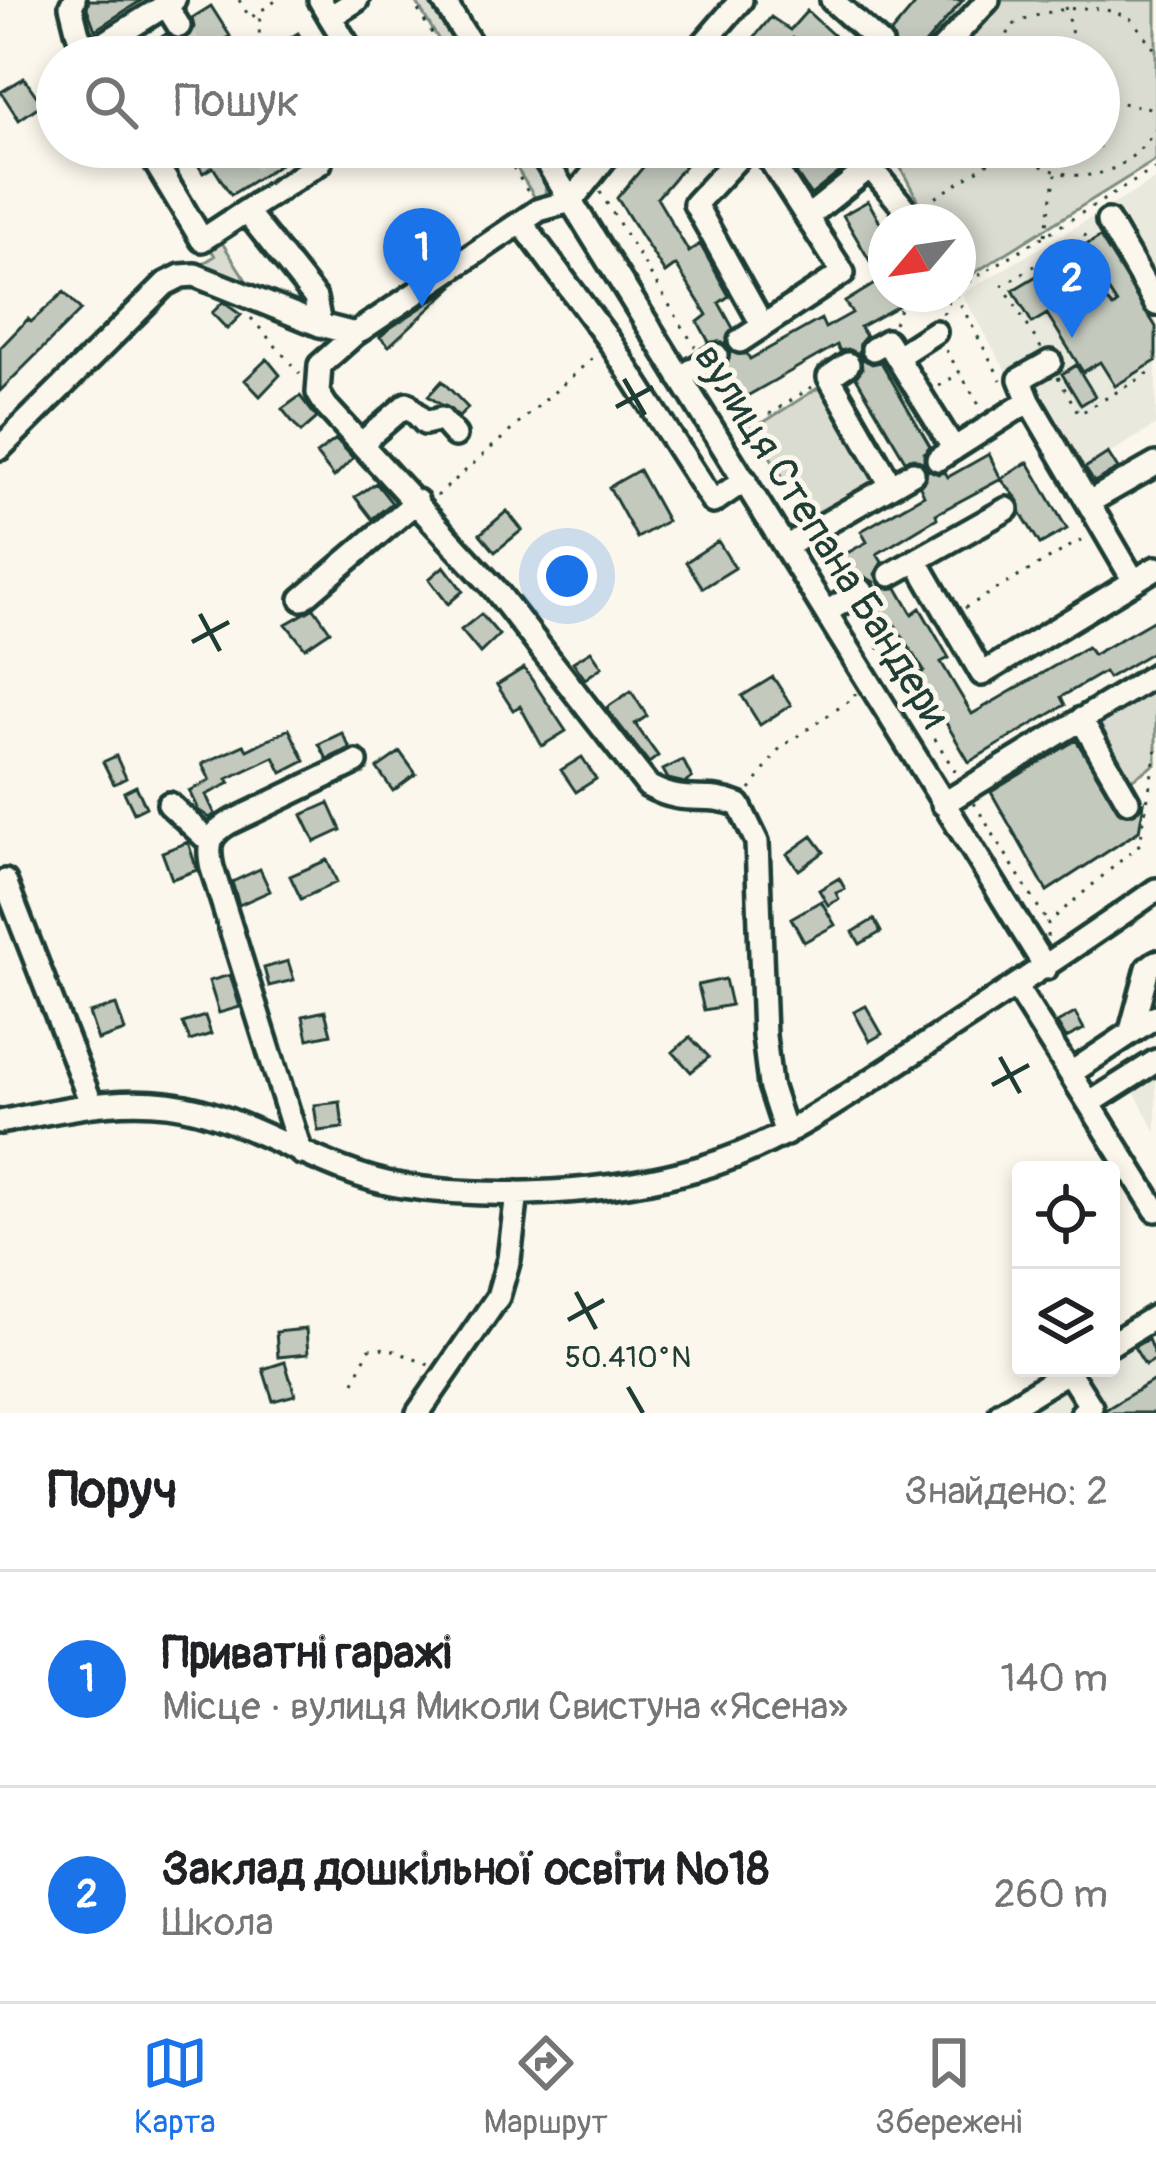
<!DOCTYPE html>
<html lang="uk">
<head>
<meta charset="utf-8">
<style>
	:root { --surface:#fff; --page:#f2f2f2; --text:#202124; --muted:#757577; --line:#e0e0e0; --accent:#1a73e8 }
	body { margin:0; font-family:Pangolin,sans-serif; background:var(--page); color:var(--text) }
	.controls { position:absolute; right:36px; bottom:36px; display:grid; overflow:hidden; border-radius:12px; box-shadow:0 6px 18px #0003 }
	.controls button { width:108px; height:108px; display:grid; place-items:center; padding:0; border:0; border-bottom:3px solid var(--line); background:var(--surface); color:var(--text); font:60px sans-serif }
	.compass { position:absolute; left:868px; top:204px; width:108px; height:108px; border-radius:50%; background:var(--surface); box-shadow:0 6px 18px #0003; rotate:241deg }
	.you { position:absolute; left:567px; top:576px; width:42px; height:42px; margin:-30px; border:9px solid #fff; border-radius:50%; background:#1a73e8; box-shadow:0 0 0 18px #1a73e833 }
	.badge { display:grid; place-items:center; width:78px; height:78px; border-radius:50%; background:var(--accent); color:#fff; font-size:39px; font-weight:700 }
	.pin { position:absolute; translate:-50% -99px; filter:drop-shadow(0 3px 6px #0008) }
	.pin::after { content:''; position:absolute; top:63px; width:42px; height:36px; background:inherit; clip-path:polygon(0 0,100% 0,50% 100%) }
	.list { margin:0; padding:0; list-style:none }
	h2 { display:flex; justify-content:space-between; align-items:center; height:156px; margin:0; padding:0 48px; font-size:51px }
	h2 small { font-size:39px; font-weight:400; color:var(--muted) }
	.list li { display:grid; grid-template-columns:78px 1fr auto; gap:36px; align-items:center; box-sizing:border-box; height:216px; padding:0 48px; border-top:3px solid var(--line) }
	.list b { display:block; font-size:45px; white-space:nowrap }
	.list p { margin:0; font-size:39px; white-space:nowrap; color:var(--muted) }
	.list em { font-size:39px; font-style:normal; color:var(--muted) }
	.icon { flex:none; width:66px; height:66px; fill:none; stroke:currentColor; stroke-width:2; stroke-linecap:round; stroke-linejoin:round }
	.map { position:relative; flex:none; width:1156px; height:1413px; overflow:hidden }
	.search { position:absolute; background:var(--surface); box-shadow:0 6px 18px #0003; left:36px; right:36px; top:36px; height:132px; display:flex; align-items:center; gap:30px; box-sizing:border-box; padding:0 42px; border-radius:66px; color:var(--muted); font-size:45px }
	.sheet { height:588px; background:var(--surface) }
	nav { display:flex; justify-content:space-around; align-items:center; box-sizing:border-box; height:168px; border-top:3px solid var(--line); background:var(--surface); font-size:33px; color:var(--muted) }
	nav a { display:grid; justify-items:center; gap:6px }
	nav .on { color:var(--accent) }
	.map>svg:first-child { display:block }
	.built { fill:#eae9de }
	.green { fill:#dbdcd1; stroke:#7d8c82; stroke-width:3 }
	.building { fill:#c4c9be; stroke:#1f3d34; stroke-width:3 }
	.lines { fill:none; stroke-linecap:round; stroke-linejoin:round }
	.minor-tunnel { stroke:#cfd2c7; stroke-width:21; stroke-dasharray:21 10; stroke-linecap:butt }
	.minor-casing { stroke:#1f3d34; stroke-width:30 }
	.path { stroke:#1f3d34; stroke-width:3; stroke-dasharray:3 9; stroke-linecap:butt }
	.minor { stroke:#fbf7ec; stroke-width:21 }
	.ticks { fill:none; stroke:#1f3d34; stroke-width:4.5 }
	.labels { text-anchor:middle; stroke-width:10; stroke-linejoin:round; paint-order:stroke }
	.street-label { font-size:42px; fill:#1f3d34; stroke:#fbf7ec }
	.ticks-label { font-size:30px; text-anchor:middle; fill:#1f3d34; stroke:#fbf7ec; stroke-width:10; stroke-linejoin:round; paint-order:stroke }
</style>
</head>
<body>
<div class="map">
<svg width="1156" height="1413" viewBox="0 0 1156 1413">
	<rect width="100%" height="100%" fill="#fbf7ec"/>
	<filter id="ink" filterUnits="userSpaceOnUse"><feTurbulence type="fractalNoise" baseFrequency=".00833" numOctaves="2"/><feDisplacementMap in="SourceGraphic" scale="24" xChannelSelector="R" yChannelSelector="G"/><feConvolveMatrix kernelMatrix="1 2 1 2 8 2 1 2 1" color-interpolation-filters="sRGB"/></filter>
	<g filter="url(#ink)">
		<path class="built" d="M1156 179V425L1082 470 1034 384 1018 392 962 294Z
			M1156 1046V1132L1120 1066Z
			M1138 1320 1156 1350V1413H988L1060 1368H1111V1336Z"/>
		<path class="green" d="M415 0H433L469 57H449Z
			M1000 0H1156V160L958 283V222H929L890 147H1099V57H951Z
			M504 147H526C537 164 550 178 544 199L538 203Z
			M219 238 246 280 222 281 202 264 215 256 208 245Z
			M821 386 878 486 811 522 753 429Z
			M1156 689V764L1131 780 1098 724Z"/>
		<path class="building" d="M89 0H142L95 30 87 8Z
			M919 0H963L914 57H888L896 46 891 33Z
			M211 6 230 36 210 48 203 43H191L182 57H131L166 34 178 41 188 38 194 27 192 18Z
			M807 11 857 57H815L793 38 776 57H738L771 17 790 30Z
			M298 33 312 57H281L275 47Z
			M24 78 42 104 19 120 1 92Z
			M187 147H221L228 157 244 147H307L231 195 213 167 203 173Z
			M660 147H701L657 198 689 252 700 244 729 296 719 303 733 328 726 344 709 342 698 322 707 315 676 265 665 273 617 198Z
			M1050 147H1084L1082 159 1050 152Z
			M833 150 845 168 811 195 796 173Z
			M868 201 886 233V294H890L898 306 860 327 866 336 860 343 859 354 848 349 840 351 837 345 740 400 723 368 730 352 747 354 750 359 821 319 825 328 852 313 845 302 881 280 843 215Z
			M1100 237 1156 327V361L1115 386 1100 362 1083 372 1047 314 1032 323 1013 290 1065 259 1113 307 1117 304 1081 248Z
			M454 286 389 346 380 337 390 328Z
			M64 292 81 310 0 391V348L28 319 31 322Z
			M223 302 241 315 227 329 212 313Z
			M861 358 872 364 881 362 930 446 924 453V463L914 458 905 460 856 377 862 369Z
			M267 359 280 375 260 396 245 380Z
			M1076 365 1095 396 1081 405 1062 374Z
			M442 381 468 408 459 417 428 396Z
			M300 396 317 418 301 432 282 409Z
			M336 439 353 458 334 477 316 454Z
			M1108 453 1118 469 1094 482 1085 468Z
			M989 454 1001 479 936 514 937 518 877 554 882 562 875 574 881 587 897 588 912 614 920 608 949 658 941 662 972 714 1087 647 1093 655 1156 619V650L1108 678 1104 672 1061 697 1065 705 969 762 918 675 924 671 895 625 887 629 870 604 877 592 874 582 863 576 854 579 840 557 867 542 861 531 924 495 920 486 926 479 927 469 938 474 945 472 948 477Z
			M1028 462 1067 529 1040 544 1021 513 1019 501 1001 479Z
			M639 470 667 521 637 538 609 487Z
			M376 483 392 503 372 519 355 497Z
			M507 511 522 530 495 552 480 534Z
			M718 541 735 568 703 588 686 562Z
			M444 566 463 591 448 604 429 579Z
			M314 608 330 631 305 648 286 624Z
			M481 614 499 635 480 653 461 630Z
			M591 651 602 667 585 679 573 662Z
			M524 668 566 731 542 746 520 706 513 710 497 685Z
			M773 677 791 705 760 725 742 696Z
			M631 691 647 716 635 724 658 756 649 763 606 708Z
			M289 729 305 761 282 773 274 757 227 779 230 783 206 795 215 814 210 818 198 810 189 791 210 780 202 764 244 745 247 750Z
			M342 733 350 748 327 759 319 744Z
			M1076 740 1120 813 1134 814 1144 803 1139 831 1047 891 991 792Z
			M400 752 416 774 393 791 377 768Z
			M116 756 126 778 114 784 103 762Z
			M582 757 596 779 576 792 561 770Z
			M683 760 692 778 685 783 668 779 663 770Z
			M136 786 146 807 134 813 124 792Z
			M329 803 341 830 315 842 302 815Z
			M812 836 824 852 799 870 787 854Z
			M188 842 197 870 172 879 162 852Z
			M327 860 337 882 301 899 290 876Z
			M260 869 270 891 239 905 232 882Z
			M839 878 845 889 836 893 839 899 828 905 819 890Z
			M821 901 835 925 804 942 791 918Z
			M874 919 881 932 860 944 853 932Z
			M288 961 294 980 269 986 264 968Z
			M230 975 240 1007 219 1013 209 981Z
			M725 979 731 1005 704 1010 698 985Z
			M116 1005 125 1031 98 1040 89 1013Z
			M866 1006 882 1034 870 1041 854 1012Z
			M325 1011 331 1034 308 1039 303 1016Z
			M1075 1013 1084 1029 1066 1038 1057 1023Z
			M205 1016 211 1034 190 1041 183 1023Z
			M690 1037 709 1057 691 1072 673 1052Z
			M340 1102 343 1128 318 1131 314 1105Z
			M306 1329 308 1354 278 1357 276 1332Z
			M1148 1339 1156 1359 1145 1365 1134 1347Z
			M285 1362 295 1395 273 1401 263 1369Z
			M1156 1379V1413H1105V1410Z"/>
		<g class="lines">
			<path class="minor-tunnel" d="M179 26 197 56
				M881 44 896 57
				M253 147 269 171"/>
			<defs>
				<path id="minor" d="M74 0 71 6 78 34 91 57
					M320 0 330 17 357 0
					M443 0 479 57
					M832 0 881 44
					M166 5 179 26
					M330 17 355 57
					M89 53 174 0
					M197 56V57
					M692 57 741 0
					M935 57 988 0
					M146 147 202 240 246 211 315 298 320 325
					M614 147 571 201 1046 968
					M748 147 695 204 763 326
					M872 147 870 167 916 222
					M246 211 320 163
					M810 215 870 167
					M1108 221 1156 304
					M521 222 610 342 713 502 745 480
					M355 334 320 365 318 393 326 406 494 588 648 786C689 808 703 790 739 805L757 842 764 1036 770 1085 786 1134
					M740 341 843 273 762 147
					M873 349 887 341 954 449
					M898 356 935 332
					M848 364 829 377 891 485
					M680 378 716 355
					M1029 401 1020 379 1050 362
					M362 443 407 404 425 423 441 419 455 435
					M0 448 165 284 181 276 195 275 320 325 355 334 539 210 571 201 537 147
					M938 459 1029 401 1134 581
					M1089 502 1156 464
					M787 546 913 473
					M916 560 982 674 1156 568
					M890 575 1007 509
					M302 599 417 501
					M828 611 862 591
					M1081 719 1128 801
					M169 804 209 841
					M943 804 1156 674
					M5 881 91 1103
					M1016 987 1156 1210
					M1131 1031 1148 968 1156 962
					M1071 1073 1156 1016
					M1090 1103 1156 1061
					M0 1122C65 1109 132 1092 198 1110 264 1128 333 1175 402 1186 494 1200 610 1194 700 1168 776 1147 842 1099 907 1057 991 1002 1074 948 1156 890
					M301 1153 212 868C207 845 209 835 229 823L356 762
					M1111 1344 1156 1316
					M1068 1371 1091 1407 1082 1413
					M418 1413 498 1297 509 1259 517 1193
					M1001 1413 1073 1368"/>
			</defs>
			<use href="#minor" class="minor-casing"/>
			<path class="path" d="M239 0 250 18 277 0
				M412 0 446 57
				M1065 7 1074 42 1071 57
				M236 57 259 42 260 11
				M257 57 259 44
				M999 57 1011 26C1046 8 1097 0 1131 19 1140 29 1148 41 1156 51
				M1099 99 1156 109
				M501 147 531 197
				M1010 147C1063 187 1117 188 1156 129
				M600 192 695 347
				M926 204 1008 150
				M1045 235 1056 174
				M958 288 1156 168
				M955 294 1001 380
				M943 314 952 294
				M251 318 300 374
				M894 323 906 294
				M1041 348 1003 285 1091 232
				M946 350 981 408
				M713 375 801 514
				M1058 377 1079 414 1156 369
				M939 386 960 373
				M749 427 812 387
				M437 496 596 355
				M821 548 839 582
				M965 608 1086 537
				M859 616 958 776
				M750 790 780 748 855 697V693
				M974 803 1048 923
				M1047 937 1048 923 1140 844 1156 749
				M354 1382 369 1349 388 1348 429 1365"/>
			<use href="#minor" class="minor"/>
		</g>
	</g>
	<path class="ticks" d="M624 379 645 415M616 407 653 387M200 614 220 651M192 642 229 622M1000 1057 1020 1093M992 1085 1029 1065M576 1292 596 1329M568 1320 604 1300M628 1387 643 1413"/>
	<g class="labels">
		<g class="street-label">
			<text transform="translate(823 535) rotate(58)" y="15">вулиця Степана Бандери</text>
		</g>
	</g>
	<g class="ticks-label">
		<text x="628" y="1367">50.410°N</text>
	</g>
</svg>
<div class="controls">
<button><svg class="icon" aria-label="locate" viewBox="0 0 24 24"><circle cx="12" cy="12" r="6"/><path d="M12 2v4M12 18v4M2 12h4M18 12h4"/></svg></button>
<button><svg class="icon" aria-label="layers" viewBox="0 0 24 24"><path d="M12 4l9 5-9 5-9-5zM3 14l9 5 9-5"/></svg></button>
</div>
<svg class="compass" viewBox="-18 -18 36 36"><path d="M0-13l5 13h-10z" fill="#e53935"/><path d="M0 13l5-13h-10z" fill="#757577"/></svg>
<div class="you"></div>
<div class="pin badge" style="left:422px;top:307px">1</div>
<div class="pin badge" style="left:1072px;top:338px">2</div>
<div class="search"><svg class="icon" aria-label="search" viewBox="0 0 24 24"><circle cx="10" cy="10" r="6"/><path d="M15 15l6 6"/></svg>Пошук</div>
</div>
<section class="sheet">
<h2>Поруч<small>Знайдено: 2</small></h2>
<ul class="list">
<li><span class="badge">1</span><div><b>Приватні гаражі</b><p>Місце · вулиця Миколи Свистуна «Ясена»</p></div><em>140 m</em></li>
<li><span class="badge">2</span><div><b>Заклад дошкільної освіти №18</b><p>Школа</p></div><em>260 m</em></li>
</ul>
</section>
<nav>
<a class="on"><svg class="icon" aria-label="map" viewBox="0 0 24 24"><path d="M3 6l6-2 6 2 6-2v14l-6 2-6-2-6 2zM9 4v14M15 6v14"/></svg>Карта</a>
<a><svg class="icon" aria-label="directions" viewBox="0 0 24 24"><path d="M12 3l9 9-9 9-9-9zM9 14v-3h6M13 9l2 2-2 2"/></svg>Маршрут</a>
<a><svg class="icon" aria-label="saved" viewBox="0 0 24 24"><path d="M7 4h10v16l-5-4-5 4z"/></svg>Збережені</a>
</nav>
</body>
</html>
